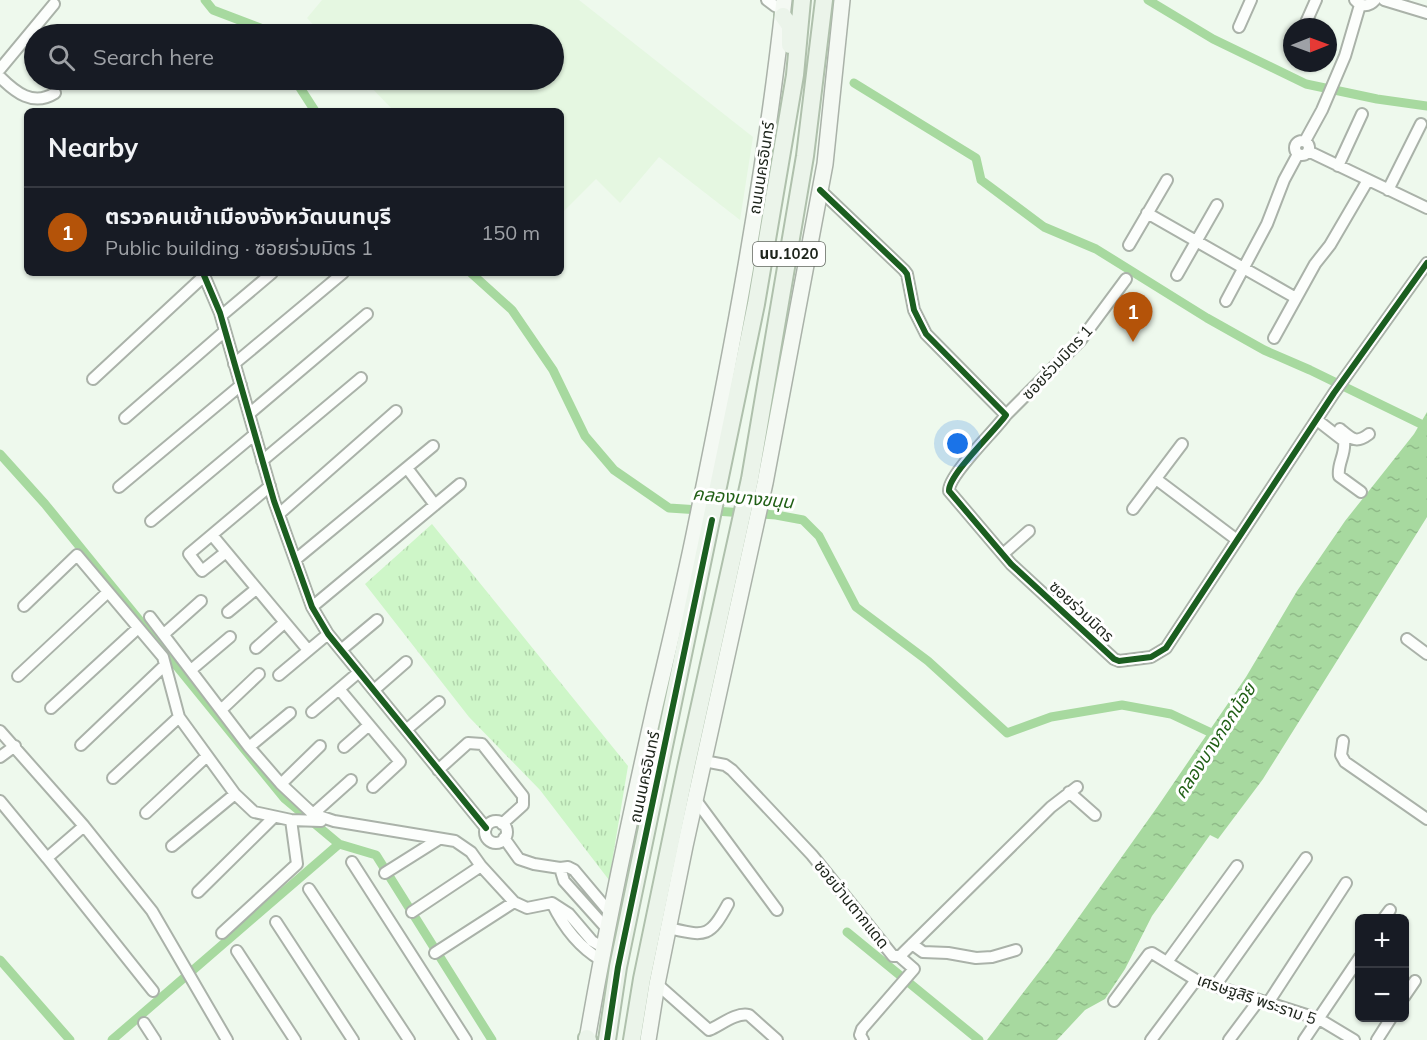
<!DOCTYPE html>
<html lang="en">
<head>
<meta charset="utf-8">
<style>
	:root { --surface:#171b24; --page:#20242c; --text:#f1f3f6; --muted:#9ea1a6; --line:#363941; --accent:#b45309 }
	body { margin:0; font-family:Mulish,"Noto Sans Thai",sans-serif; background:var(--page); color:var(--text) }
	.controls { position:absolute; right:18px; bottom:18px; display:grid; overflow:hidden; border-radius:9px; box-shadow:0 2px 4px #0004 }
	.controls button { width:54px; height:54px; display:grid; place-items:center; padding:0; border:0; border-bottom:2px solid var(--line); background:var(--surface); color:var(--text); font:30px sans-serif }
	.compass { position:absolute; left:1283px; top:18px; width:54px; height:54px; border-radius:50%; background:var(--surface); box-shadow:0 2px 4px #0004; rotate:89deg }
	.you { position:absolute; left:958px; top:444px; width:21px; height:21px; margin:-15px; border:4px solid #fff; border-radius:50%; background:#1a73e8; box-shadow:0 0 0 9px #1a73e833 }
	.badge { display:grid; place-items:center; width:39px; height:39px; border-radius:50%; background:var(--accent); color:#fff; font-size:20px; font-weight:700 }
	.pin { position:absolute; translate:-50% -50px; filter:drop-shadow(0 2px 3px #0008) }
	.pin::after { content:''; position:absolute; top:32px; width:21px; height:18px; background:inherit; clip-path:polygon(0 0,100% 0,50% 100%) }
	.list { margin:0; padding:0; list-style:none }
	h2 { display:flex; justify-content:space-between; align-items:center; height:78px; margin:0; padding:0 24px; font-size:26px }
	h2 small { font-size:20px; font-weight:400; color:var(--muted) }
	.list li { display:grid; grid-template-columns:39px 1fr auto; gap:18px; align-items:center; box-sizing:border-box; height:90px; padding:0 24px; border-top:2px solid var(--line) }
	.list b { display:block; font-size:22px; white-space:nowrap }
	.list p { margin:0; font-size:20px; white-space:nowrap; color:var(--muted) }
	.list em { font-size:20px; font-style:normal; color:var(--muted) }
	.icon { flex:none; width:33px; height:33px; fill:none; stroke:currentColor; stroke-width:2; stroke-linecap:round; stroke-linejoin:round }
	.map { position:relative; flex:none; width:1427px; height:1040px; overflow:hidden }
	.search { position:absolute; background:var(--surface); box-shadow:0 2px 4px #0004; left:24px; top:24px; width:540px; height:66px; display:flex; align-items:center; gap:15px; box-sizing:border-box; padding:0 21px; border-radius:33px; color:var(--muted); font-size:22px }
	.panel { position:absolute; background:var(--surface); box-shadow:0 2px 4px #0004; left:24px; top:108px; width:540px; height:168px; border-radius:9px }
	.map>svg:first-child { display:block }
	.built { fill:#e5f7e1 }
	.grass { fill:url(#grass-tufts) }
	.water { fill:url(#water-ripples) }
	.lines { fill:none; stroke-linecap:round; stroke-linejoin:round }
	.canal { stroke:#a7d99f; stroke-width:9 }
	.minor-casing { stroke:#aab2a9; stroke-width:14 }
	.secondary-casing { stroke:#aab2a9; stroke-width:18 }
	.primary-casing { stroke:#afc0ac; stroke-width:20 }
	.minor { stroke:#fcfefc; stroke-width:10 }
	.secondary { stroke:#f4f9f3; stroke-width:15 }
	.primary { stroke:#ebf4ea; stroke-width:16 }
	.cycleway-casing { stroke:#fff; stroke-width:10 }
	.cycleway { stroke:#1b5e20; stroke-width:6 }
	.labels { text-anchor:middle; stroke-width:6; stroke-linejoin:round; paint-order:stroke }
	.shield { fill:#fff; stroke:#61665f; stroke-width:1.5 }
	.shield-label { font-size:15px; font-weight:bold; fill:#1d241b }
	.street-label { font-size:16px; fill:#1d241b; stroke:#fff }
	.water-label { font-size:18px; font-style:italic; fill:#205f15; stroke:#fff }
</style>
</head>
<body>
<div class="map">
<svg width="1427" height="1040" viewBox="0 0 1427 1040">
	<defs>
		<pattern id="grass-tufts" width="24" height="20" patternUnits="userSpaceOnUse" patternTransform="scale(1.5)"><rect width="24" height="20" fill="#cef6c8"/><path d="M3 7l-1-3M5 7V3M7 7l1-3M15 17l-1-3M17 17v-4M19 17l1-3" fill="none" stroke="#b0d3ab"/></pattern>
		<pattern id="water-ripples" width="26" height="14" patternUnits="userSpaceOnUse" patternTransform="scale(1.5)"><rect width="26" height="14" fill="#a7d99f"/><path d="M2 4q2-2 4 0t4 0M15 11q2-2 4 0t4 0" fill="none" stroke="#8fba88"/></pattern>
	</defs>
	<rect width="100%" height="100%" fill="#eef9ed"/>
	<path class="built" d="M322 0H579L753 137 740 220 659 157 620 203 596 179 561 214V111H394L364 80H554V34H322L307 18Z"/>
	<path class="grass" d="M432 524 628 766 609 880 540 790 469 717 365 584Z"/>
	<path class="water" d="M1427 412V517L1263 779 1218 839 1210 835 1152 916 1125 969 1105 999 1085 1010 1057 1040H987L1049 959 1158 806 1246 677 1297 591 1345 521 1414 434Z"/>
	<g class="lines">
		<path class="canal" d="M205 0 213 10 276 34
			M1148 0 1213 39 1306 84 1377 99 1427 106
			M295 80 315 111
			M854 83 976 158 981 180 1044 227 1096 249 1207 318 1264 350 1310 370 1427 427
			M471 273 512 310 553 370 585 436 614 470 669 508 776 515 803 520 819 536 856 607 928 661 1007 733 1051 717 1122 705 1171 714 1220 737
			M0 454 45 504 284 798 339 844 376 855 492 1040
			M847 932 979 1040
			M0 960 70 1040
			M112 1040 339 844"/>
		<defs>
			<path id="minor" d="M767 0 775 6 783 9
				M1355 0C1361 7 1369 7 1375 0
				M1384 0 1427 13
				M1239 27 1251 0
				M1304 27 1316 0
				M0 69 54 4
				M0 77C15 92 33 107 55 93
				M1295 148a7 7 0 1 1 14 0a7 7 0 1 1-14 0Z
				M1305 141 1322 110 1345 56 1360 5
				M1308 151 1427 208
				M1338 166 1362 114
				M820 190 904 270 907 274 914 310 926 334 1006 415C995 431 948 475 949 491L1011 564 1114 659 1119 661 1151 657 1166 648 1334 393 1427 263
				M1388 190 1421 124
				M1147 213 1296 298
				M1129 245 1167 180
				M203 273 220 313 274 501 312 607 328 634 486 828
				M1177 275 1217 205
				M1226 301 1267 224 1284 180 1298 154
				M221 316 272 273
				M1274 338 1315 264 1330 245 1368 180
				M234 364 343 273
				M93 379 204 276
				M249 414 367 314
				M1006 415 1080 341 1126 279
				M125 418 225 331
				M1317 420 1344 441C1346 454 1337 464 1339 476L1361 492
				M1340 429C1352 439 1356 444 1369 434
				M262 461 361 378
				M407 468 435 505
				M1156 479 1237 540
				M119 487 241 385
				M1133 509 1182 444
				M279 514 396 411
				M151 521 255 434
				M212 535 308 650
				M226 552 202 571 189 554 270 486
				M1003 554 1029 531
				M295 560 433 446
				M24 606 77 555 163 657 179 717 235 794 254 812 291 820 321 821
				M312 607 460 484
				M228 612 256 589
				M150 617 249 747 281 784 313 814 334 821 455 841 471 852 481 866 514 902 527 908 552 903 569 914 592 941 604 948
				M164 634 201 601
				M1407 639 1427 654
				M256 648 284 623
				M341 650 377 620
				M191 670 230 637
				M279 675 328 634
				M18 676 108 592
				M339 689 400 762 373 787
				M374 690 406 662
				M51 708 138 628
				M221 710 259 674
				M312 712 359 672
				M406 730 439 702
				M0 731 84 826 152 911 227 1040
				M1343 741 1341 755 1345 762 1427 819
				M81 745 165 665
				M249 747 290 713
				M344 747 369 725
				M0 757 15 746
				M704 761 725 765 732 770 812 855 893 956H900L1051 807 1077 787
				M438 770 468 743 482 744 523 796V805L502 824
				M113 778 179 717
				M281 784 320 746
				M1069 792 1095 815
				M695 799 777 910
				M0 801 47 858 84 826
				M146 813 207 756
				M313 814 351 780
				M485 832a11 11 0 1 1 22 0a11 11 0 1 1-22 0Z
				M504 838 519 859 534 864 560 868
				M172 846 235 794
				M47 858 153 991
				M352 862 466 1040
				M385 873 439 839
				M309 889 409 1040
				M198 892 274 817
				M552 903C563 926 579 947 601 960
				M412 912 481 866
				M1384 918 1390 910
				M276 922 353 1040
				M668 928C705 936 709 939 728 904
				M608 930 564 881 560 868 568 867 574 870 611 914
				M222 933 297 864 291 820
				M912 944 923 952 948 953 976 958 992 957 1016 950
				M237 951 295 1040
				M435 953 514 902
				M1167 962 1237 866
				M657 984 709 1030C721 1025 736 1012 749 1015L777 1040
				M1215 986 1306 858
				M1404 997 1415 981
				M1114 1001 1149 954 1152 953 1196 980 1319 1019 1354 1040
				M1268 1003 1346 883
				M144 1023 155 1040
				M863 1040 860 1035 862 1029 914 969 899 956
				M1151 1040 1196 980
				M1229 1040 1259 1000
				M1304 1040 1360 957
				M1377 1040 1391 1018"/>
			<path id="secondary" d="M587 1040C606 928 630 817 655 706 669 646 684 585 696 525 732 351 765 176 784 0
				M648 1040 657 984 685 846 765 483 825 164 842 0"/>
			<path id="primary" d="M783 16 790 26V45
				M587 1038 588 1040
				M607 1040 618 967 756 304 795 75 802 0
				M632 1040 642 979 686 768 750 479 805 156 824 0"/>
		</defs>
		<use href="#minor" class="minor-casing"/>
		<use href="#secondary" class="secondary-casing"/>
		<use href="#primary" class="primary-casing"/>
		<use href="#minor" class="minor"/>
		<use href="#secondary" class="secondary"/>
		<use href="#primary" class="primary"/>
		<defs>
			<path id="cycleway" d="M820 190 904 270 907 274 914 310 926 334 1006 415C995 431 948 475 949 491L1011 564 1114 659 1119 661 1151 657 1166 648 1334 393 1427 263
				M203 273 220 313 274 501 312 607 328 634 486 828
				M607 1040 618 967 712 520"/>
		</defs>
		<use href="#cycleway" class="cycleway-casing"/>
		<use href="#cycleway" class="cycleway"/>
	</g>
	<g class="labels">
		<rect class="shield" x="753" y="242" width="72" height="24" rx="4.5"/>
		<g class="shield-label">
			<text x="789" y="259">นบ.1020</text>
		</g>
		<g class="street-label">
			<text transform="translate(761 168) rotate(-81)" y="6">ถนนนครอินทร์</text>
			<text transform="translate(1057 362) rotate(-47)" y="6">ซอยร่วมมิตร 1</text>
			<text transform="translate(1082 611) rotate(43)" y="6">ซอยร่วมมิตร</text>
			<text transform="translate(644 777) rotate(-78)" y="6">ถนนนครอินทร์</text>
			<text transform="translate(852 904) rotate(51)" y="6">ซอยบ้านตากแดด</text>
			<text transform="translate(1257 999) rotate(19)" y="6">เศรษฐสิริ พระราม 5</text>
		</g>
		<g class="water-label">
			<text transform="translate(743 498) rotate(5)" y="6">คลองบางขนุน</text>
			<text transform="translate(1215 741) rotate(-57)" y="6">คลองบางกอกน้อย</text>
		</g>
	</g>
</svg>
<div class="controls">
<button>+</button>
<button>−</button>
</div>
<svg class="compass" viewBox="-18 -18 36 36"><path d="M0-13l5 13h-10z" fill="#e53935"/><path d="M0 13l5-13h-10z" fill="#9ea1a6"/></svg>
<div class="you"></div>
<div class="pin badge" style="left:1133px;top:342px">1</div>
<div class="search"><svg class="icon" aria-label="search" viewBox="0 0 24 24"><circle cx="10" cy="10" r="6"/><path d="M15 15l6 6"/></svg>Search here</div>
<section class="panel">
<h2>Nearby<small></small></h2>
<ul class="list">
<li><span class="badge">1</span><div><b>ตรวจคนเข้าเมืองจังหวัดนนทบุรี</b><p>Public building · ซอยร่วมมิตร 1</p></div><em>150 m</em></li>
</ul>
</section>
</div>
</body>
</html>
